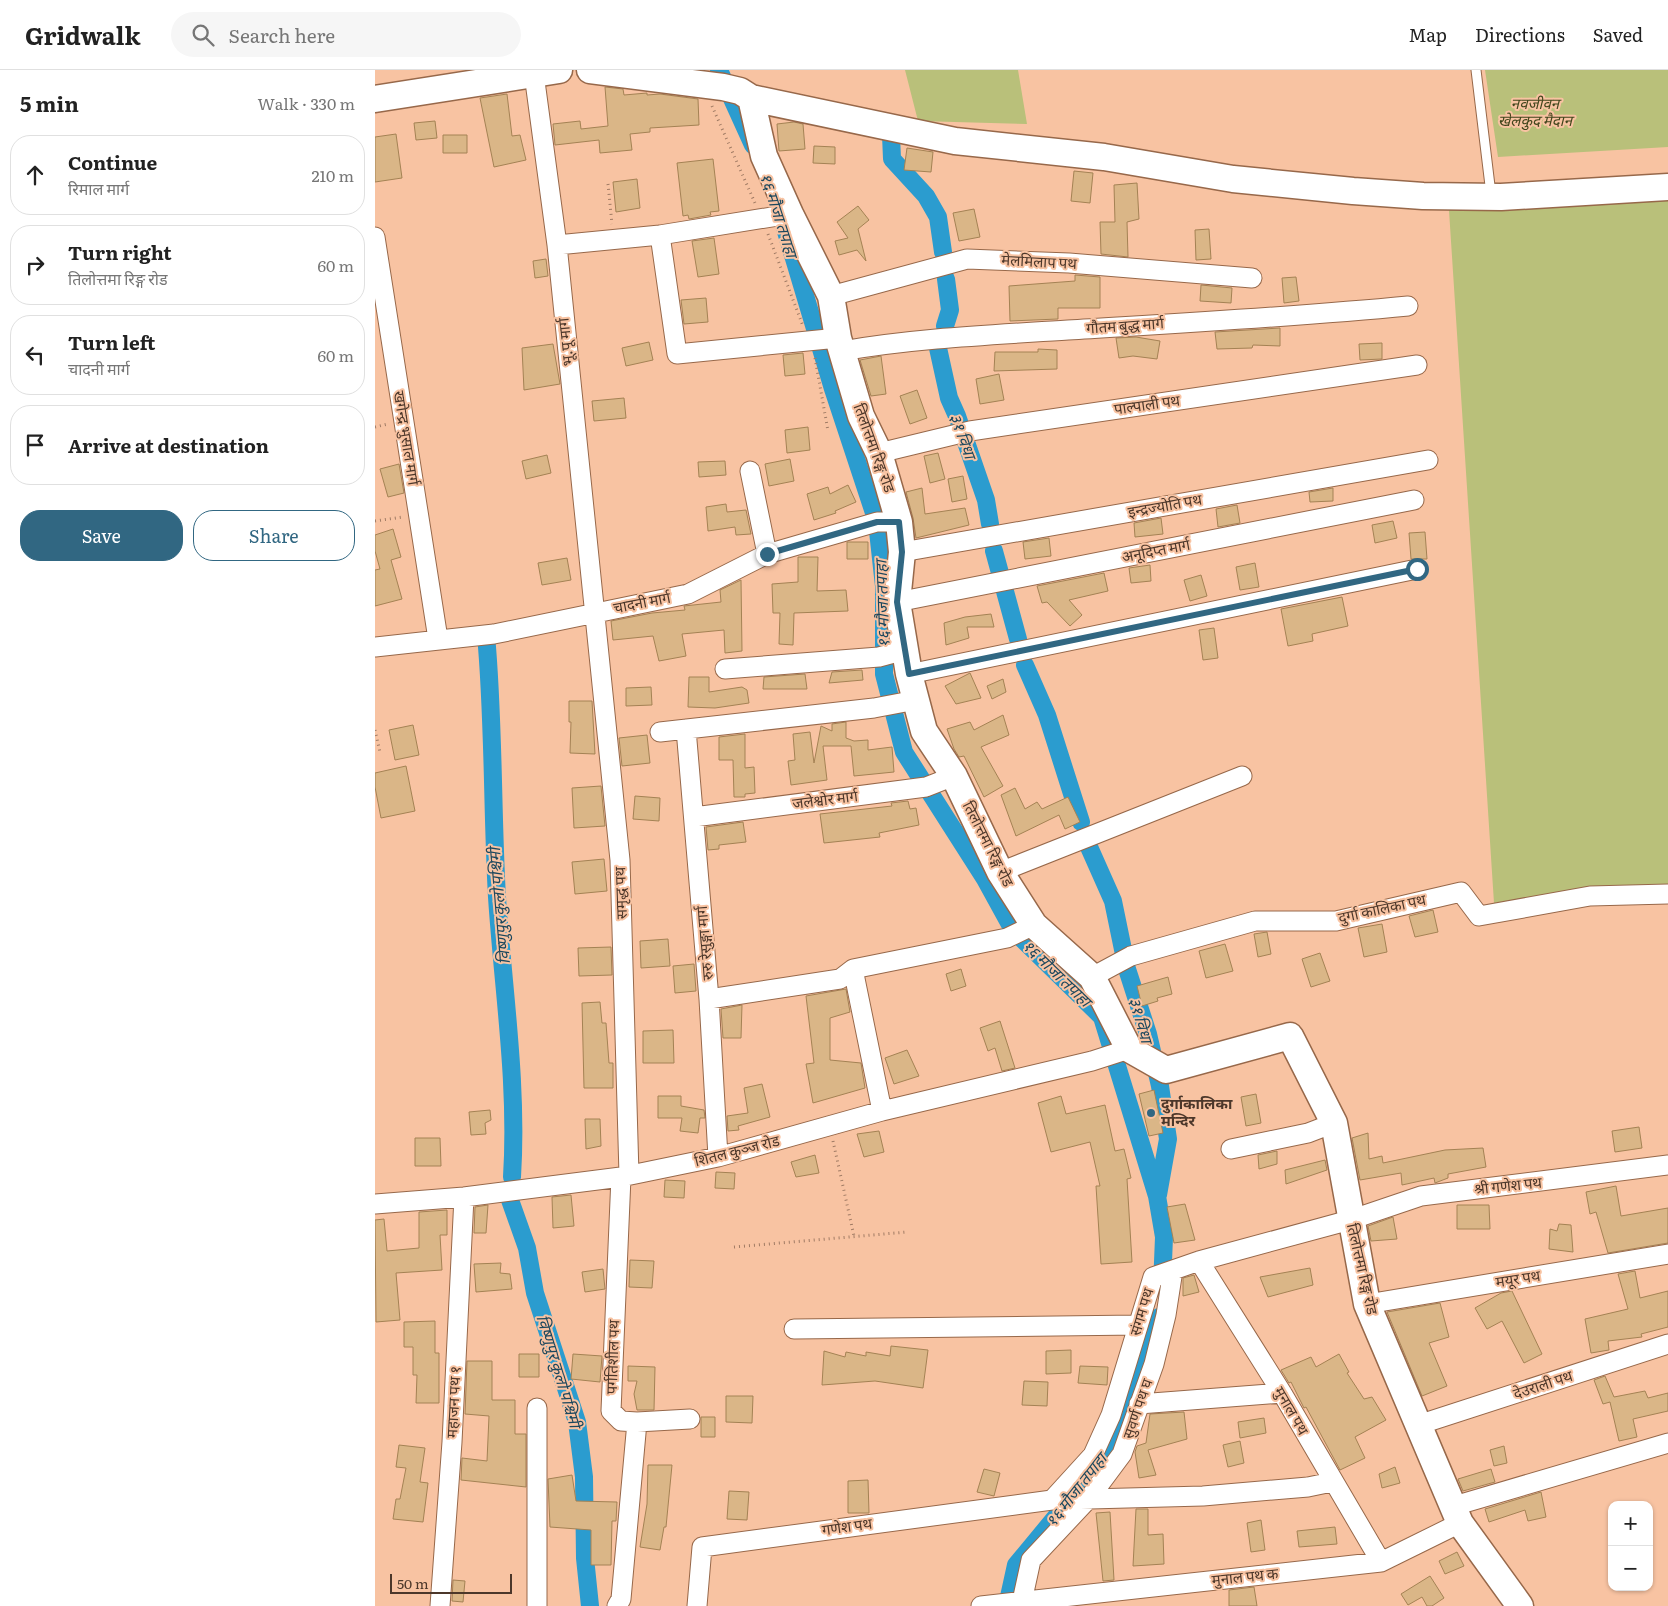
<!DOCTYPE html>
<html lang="en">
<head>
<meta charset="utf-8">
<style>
	:root { --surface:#fff; --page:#f6f6f6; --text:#222; --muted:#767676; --line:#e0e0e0; --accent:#316782 }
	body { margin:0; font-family:Literata,"Noto Sans Devanagari",serif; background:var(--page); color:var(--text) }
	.controls { position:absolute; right:15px; bottom:15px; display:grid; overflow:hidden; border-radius:10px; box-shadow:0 1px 4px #0004 }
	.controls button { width:45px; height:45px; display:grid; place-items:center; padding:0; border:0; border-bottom:1px solid var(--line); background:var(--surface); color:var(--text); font:25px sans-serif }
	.scale { position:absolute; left:15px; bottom:12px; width:122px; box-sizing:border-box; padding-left:5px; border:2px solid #4c372a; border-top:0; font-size:14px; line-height:18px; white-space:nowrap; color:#4c372a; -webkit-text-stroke:4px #f8c3a2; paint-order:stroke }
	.stop { position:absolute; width:15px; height:15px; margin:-11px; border:4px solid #316782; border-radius:50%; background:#fff }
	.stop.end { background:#316782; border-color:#fff; box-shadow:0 1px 5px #0008 }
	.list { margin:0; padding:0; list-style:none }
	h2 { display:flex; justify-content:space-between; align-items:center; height:65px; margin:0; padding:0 20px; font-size:21px }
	h2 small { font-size:16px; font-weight:400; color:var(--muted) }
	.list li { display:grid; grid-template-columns:32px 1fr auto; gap:15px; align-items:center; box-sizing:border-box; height:80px; margin:0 10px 10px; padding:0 10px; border:1px solid var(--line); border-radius:20px }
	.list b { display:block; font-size:19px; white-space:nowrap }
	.list p { margin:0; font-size:16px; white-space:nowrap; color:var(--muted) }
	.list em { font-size:16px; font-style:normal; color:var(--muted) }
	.actions { display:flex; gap:10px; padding:15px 20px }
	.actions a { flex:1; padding:11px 0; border:1px solid var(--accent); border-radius:20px; text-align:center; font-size:18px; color:var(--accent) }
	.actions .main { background:var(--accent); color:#fff }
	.icon { flex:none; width:28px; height:28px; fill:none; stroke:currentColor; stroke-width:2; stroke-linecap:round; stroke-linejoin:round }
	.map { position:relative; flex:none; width:1293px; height:1536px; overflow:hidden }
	header { display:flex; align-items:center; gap:30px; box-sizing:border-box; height:70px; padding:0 25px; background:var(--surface); border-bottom:1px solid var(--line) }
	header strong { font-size:24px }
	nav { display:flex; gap:28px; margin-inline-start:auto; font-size:18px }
	.search { width:350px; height:45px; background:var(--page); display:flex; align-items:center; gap:12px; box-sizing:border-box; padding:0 18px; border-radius:28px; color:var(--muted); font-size:19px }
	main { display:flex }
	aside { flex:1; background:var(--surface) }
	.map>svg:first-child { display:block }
	.green { fill:#b9c07a }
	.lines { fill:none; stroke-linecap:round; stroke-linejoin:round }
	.canal { stroke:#2b9ccf; stroke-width:18 }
	.building { fill:#dab687; stroke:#a48254 }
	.lane-casing { stroke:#97684a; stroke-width:11 }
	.street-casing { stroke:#97684a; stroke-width:21 }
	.secondary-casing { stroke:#97684a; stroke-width:29 }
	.path { stroke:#a07b64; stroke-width:3; stroke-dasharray:1 4; stroke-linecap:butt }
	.lane { stroke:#fff; stroke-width:9 }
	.street { stroke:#fff; stroke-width:19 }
	.secondary { stroke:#fff; stroke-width:26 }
	.route { stroke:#316782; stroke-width:6 }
	.poi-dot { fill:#316782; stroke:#f8c3a2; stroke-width:2 }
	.labels { text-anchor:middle; stroke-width:4; stroke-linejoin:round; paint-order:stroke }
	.park-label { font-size:15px; font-style:italic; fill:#41451c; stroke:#f8c3a2 }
	.street-label { font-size:15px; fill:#4c372a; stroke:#f8c3a2 }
	.poi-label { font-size:15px; font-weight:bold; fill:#4c372a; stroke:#f8c3a2; text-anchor:start }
	.water-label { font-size:16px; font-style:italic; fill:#1b475d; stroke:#f8c3a2 }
</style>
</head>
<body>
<header>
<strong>Gridwalk</strong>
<div class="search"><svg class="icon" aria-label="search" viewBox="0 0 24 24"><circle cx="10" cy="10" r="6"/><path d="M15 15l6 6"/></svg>Search here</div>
<nav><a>Map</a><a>Directions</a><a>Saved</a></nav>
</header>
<main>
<aside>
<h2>5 min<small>Walk · 330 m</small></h2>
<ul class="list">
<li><svg class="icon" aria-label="ahead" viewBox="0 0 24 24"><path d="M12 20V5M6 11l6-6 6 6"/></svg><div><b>Continue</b><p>रिमाल मार्ग</p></div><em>210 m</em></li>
<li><svg class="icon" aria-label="right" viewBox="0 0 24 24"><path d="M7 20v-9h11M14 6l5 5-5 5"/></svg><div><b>Turn right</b><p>तिलोत्तमा रिङ्ग रोड</p></div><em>60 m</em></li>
<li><svg class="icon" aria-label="left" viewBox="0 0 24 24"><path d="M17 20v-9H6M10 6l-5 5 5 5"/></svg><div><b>Turn left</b><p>चादनी मार्ग</p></div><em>60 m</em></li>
<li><svg class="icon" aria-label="arrive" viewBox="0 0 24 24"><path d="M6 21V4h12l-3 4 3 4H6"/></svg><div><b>Arrive at destination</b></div></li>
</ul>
<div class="actions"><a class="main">Save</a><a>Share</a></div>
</aside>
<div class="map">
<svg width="1293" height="1536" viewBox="0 0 1293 1536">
	<rect width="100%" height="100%" fill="#f8c3a2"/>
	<path class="green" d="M530 0H643L652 54 543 51Z
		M1110 0H1293V77L1123 87Z
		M1293 117V817H1219L1119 833 1073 125Z"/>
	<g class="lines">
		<path class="canal" d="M344 0 378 75
			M516 65 517 89 551 126 563 147 568 182
			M406 145 458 319 502 452 509 516V604L529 682 610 809 638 860 727 947 782 1126 789 1167 787 1217
			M570 256 575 240 571 209
			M563 278 574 328 582 346 611 430 615 454
			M619 481 643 569
			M111 565C119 652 117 740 122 827 128 920 143 1013 137 1107
			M650 595 672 645 706 752
			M714 777 738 831 752 899 773 964 785 1016 793 1069 783 1125
			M135 1130 152 1178 160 1223 202 1352 209 1407 210 1488 215 1536
			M632 1536 641 1495 728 1390 784 1247"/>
	</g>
	<path class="building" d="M230 17 248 19 249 25 272 23V25L285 24 323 29 324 55 275 58V62L255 64 257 80 225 83 224 70 180 75 178 54 205 51 206 59 233 56Z
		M132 24 137 66 145 65 151 90 119 97 105 28Z
		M60 51 62 68 41 70 39 53Z
		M419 52 428 54 430 79 404 81 402 54Z
		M21 64 27 108 0 112V67Z
		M68 65H92V83H68Z
		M439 76 460 77V94L438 93Z
		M532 78 558 82 556 102 529 100Z
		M338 89 344 141 335 142 336 145 314 149 313 145 308 146 302 93Z
		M699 101 718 103 715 133 696 131Z
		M262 109 265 138 241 142 238 112Z
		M762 113 764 149 752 152 753 187 726 184 725 152H740L739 115Z
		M483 136 494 150 483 159 491 191 482 180 464 185 460 171 473 168 462 152Z
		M599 139 605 167 584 171 578 143Z
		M834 159 836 189 821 190 820 160Z
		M339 168 344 204 323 207 317 171Z
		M171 189 173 206 160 208 158 191Z
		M700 205 725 207V238H683V249L635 251 634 216 700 211Z
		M921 207 924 231 909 233 907 208Z
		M826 215 857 218 856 233 825 231Z
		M331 228 333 252 309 254 306 230Z
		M905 258V276L878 275 877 278 842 279 840 262Z
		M761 267 785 271 782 289 758 286 744 288 741 268Z
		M274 272 278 290 251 296 247 278Z
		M1007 273V289L985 290 984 274Z
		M178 274 185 314 149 320 147 278Z
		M663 279 682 280V299L619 301 620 282H663Z
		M428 283 430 304 410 306 408 285Z
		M506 286 511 324 496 326 485 290Z
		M624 304 629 330 605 334 601 309Z
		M542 320 552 348 535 354 525 326Z
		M249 328 251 348 219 351 217 331Z
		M433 357 435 380 412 383 410 360Z
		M563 383 570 409 555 413 549 386Z
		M172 385 176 403 151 409 147 391Z
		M415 389 419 411 394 416 390 394Z
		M350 391 351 405 324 407 323 392Z
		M24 394 29 423 13 427 5 399Z
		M588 406 592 429 577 432 573 409Z
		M473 415 481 432 460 441 461 443 439 450 432 424 453 417 455 424Z
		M547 418 550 444 590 438 594 455 541 468 538 448 531 422Z
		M958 418V431L935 432 934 422Z
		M351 434 352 442 371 440 376 464 361 465 360 457 333 461 331 437Z
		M862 435 865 453 843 457 841 439Z
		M786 448 788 464 760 467 759 453Z
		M1018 451 1022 468 1000 473 997 455Z
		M18 459 26 487 16 490 27 529 0 536V500L5 499 0 481V465Z
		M1050 462 1052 489H1036L1034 463Z
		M674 468 676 486 650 489 648 472Z
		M472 472H493V489H472Z
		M423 487H443L442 521 471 520 473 541 419 543 418 575 404 574 405 543H398L397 514 423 512Z
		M192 488 196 510 167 515 163 493Z
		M880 493 884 517 865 520 861 497Z
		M775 495 776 511 756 513 754 498Z
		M729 503 733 521 694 530 707 545 695 556 672 532 667 533 662 516Z
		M826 505 832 526 815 531 809 510Z
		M366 510 367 581 350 583 349 560 307 564 311 586 284 591 278 566 238 570 236 551 277 543 310 540 309 536 346 532 345 520Z
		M967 527 973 556 937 564 938 571 913 576 906 539Z
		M616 544 619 557H592L594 568 571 575 569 553 590 547Z
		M839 558 843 588 828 590 824 560Z
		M487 600 488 610 454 613 457 602Z
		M595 603 606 628 581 634 570 616Z
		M430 604 432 619H388L389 607Z
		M314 607H334V622L367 617 372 620 374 633 340 638 313 637Z
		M628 609 631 622 617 629 612 616Z
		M276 617 277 635 251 636V618Z
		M194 631H217L220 684 195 683 196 652H194Z
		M628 645 634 665 606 677 628 716 609 727 589 686 584 687 579 679 572 659 595 652 599 660Z
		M471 652V668L479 671 493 670V680L517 677 519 702 479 706 476 676H448L452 710 416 715 413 691 420 690 418 664 435 662 439 693 446 656 457 661V654Z
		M38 655 44 685 20 690 14 660Z
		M370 664V698L379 697 380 723 370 724V727H359L358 690H344V667Z
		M272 665 275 693 247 696 244 668Z
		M31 696 40 741 6 748 0 717V703Z
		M226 716 230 756 199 758 197 718Z
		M640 718 650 739 662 732 667 739 693 727 705 752 690 759 684 745 641 766 626 725Z
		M260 726 285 728 284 751 258 749Z
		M533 731 535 739 541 738 544 755 504 763 505 767 449 773 445 744 517 736 516 733Z
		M368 752 371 772 344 775V779L333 780 331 757Z
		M229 789 232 821 200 824 197 792Z
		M1058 840 1063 862 1040 867 1034 846Z
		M1007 854 1012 882 989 887 983 858Z
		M892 862 896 884 883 887 879 864Z
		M293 869 295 896 266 898 265 871Z
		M850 874 858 901 831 908 824 881Z
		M236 877 237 905 204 906 203 878Z
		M945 883 955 911 936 917 927 889Z
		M319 894 321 921 300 923 298 896Z
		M586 899 591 916 576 921 571 904Z
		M793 907 797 924 782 928 783 931 767 936 762 916Z
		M471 919 475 942 455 948V990L486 993 490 1018 438 1033 431 994 439 993 431 926Z
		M225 932 227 953H231L234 993H238V1018H209L207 933Z
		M367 935 366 968H348L346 939Z
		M625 951 640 998 627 1001 620 978 613 981 605 958Z
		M298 960 299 993H268V961Z
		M532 980 544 1006 519 1014 510 988Z
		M387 1014 395 1047 363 1056 364 1060 353 1061 352 1046 373 1043 369 1018Z
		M779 1020 788 1063 774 1066 764 1024Z
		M881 1024 886 1053 871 1056 866 1027Z
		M283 1026H306V1036L329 1040 330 1048H325L323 1063 305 1061 307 1048H283Z
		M686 1026 691 1044 730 1035 740 1081 749 1079 756 1108 752 1109 757 1192 726 1194 721 1116H725L715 1072 676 1082 663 1033Z
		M115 1040 116 1050 110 1053 111 1064 96 1065 94 1042Z
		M210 1049H225L226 1076 211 1079Z
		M1264 1057 1267 1078 1240 1082 1237 1061Z
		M504 1061 509 1082 489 1087 482 1064Z
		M993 1063 994 1089 1007 1086 1008 1093 1070 1080 1108 1078 1111 1097 1073 1104V1108L1060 1113 1059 1108 1027 1115 1026 1103 985 1110 977 1068Z
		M40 1068H65L66 1096H40Z
		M902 1081V1094L884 1099 883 1085Z
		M440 1085 444 1103 421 1107 416 1092Z
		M950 1090 952 1100 911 1114 910 1100Z
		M341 1102 360 1103 359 1119 340 1118Z
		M290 1110 310 1111 309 1128 289 1127Z
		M1241 1116 1246 1146 1293 1138V1173L1233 1183 1221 1142 1215 1144 1211 1122Z
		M196 1125 199 1156 178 1158 177 1127Z
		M810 1134 820 1170 799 1173 792 1137Z
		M113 1135 111 1163H99L100 1137Z
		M1082 1135H1114L1115 1159H1082Z
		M72 1140V1165H65L67 1200 21 1203 25 1250 1 1252 0 1150 9 1149 12 1181 44 1178V1142Z
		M1018 1147 1022 1169 996 1171 993 1156Z
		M1184 1154 1196 1155 1198 1182 1174 1179 1175 1159 1182 1161Z
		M255 1190 279 1191 277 1218 254 1217Z
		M126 1193 125 1203 135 1204 137 1219 101 1222 99 1194Z
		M935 1198 938 1215 893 1227 885 1207Z
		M228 1199 230 1219 210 1222 207 1202Z
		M1260 1201 1265 1228 1293 1221V1257L1266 1264 1267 1267 1233 1271 1234 1280 1216 1283 1210 1249 1253 1239 1243 1204Z
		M819 1205 824 1222 808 1226V1208Z
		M1137 1221 1167 1284 1149 1293 1127 1251 1112 1259 1100 1238 1126 1223Z
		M1065 1233 1074 1267 1054 1273 1072 1316 1047 1326 1012 1242Z
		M60 1251V1283H64V1333H41L42 1305H38V1277H29V1252Z
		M516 1276 553 1280 548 1318 500 1311 447 1315 449 1281 470 1287 471 1282 491 1286V1282L515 1286Z
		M696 1280V1303L671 1304V1281Z
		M144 1284H164V1307H144Z
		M198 1284 227 1286 225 1312 196 1309Z
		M964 1284 974 1302 972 1303 989 1329 997 1327 1011 1350 980 1367 990 1388 965 1400 931 1337 929 1338 916 1312 914 1313 906 1300 936 1287 941 1297Z
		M92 1291H117V1330H140V1364H151V1417L86 1410 87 1388 112 1391 114 1346 90 1344Z
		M253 1296 280 1297 279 1340H262L259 1324 262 1311H253Z
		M705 1296 733 1297 732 1315 703 1313Z
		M1230 1306 1239 1327 1270 1321 1273 1328 1293 1323V1341L1258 1349 1262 1367 1244 1371 1235 1332 1228 1334 1219 1310Z
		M649 1311 673 1312 672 1336 647 1335Z
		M351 1326H378L377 1353 351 1352Z
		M809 1342 812 1369 773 1380 781 1405 764 1408 760 1382 762 1376 771 1373 775 1344Z
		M326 1347H340V1367H326Z
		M889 1348 891 1363 865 1368 863 1352Z
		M865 1371 869 1393 853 1397 848 1375Z
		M24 1375 50 1378 45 1412 53 1413 48 1452 18 1449 21 1429H25L31 1398 21 1397Z
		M1129 1376 1132 1393 1119 1396 1115 1380Z
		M273 1395H297L291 1457H289L285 1480 265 1477 272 1434Z
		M1020 1397 1025 1413 1007 1418 1004 1404Z
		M609 1399 625 1403 619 1426 602 1422Z
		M1116 1399 1120 1412 1088 1421 1083 1409Z
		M197 1405 201 1431 242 1432 241 1451H237L236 1495H216V1460L175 1457 173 1409Z
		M493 1410 494 1443H473V1411Z
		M354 1421 374 1422 372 1450 352 1449Z
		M1166 1422 1171 1447 1153 1451 1150 1440 1114 1452 1110 1439Z
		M761 1439H773V1465L788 1464 789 1494 758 1496Z
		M735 1442 739 1510 728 1511 721 1443Z
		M886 1450 890 1480 876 1482 872 1453Z
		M960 1457 962 1474 924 1477 922 1461Z
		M1082 1482 1089 1496 1070 1504 1064 1491Z
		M1055 1506 1069 1528 1057 1536H1052L1047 1527 1033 1535 1026 1524Z
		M78 1510 90 1511 88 1532 77 1531Z
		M879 1517 882 1536H854V1520Z"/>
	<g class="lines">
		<defs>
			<path id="lane" d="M1101 0 1116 124"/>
			<path id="street" d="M159 4 182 175 245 790 254 1105
				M285 165 302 284 463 268
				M0 167 63 569
				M182 175 285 165 415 144
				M456 226 592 189 694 193 877 208
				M467 281C542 268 617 265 693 260 807 253 920 247 1033 236
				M504 383 595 361 1042 295
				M375 401 392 484
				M527 482 1053 390
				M522 532 1039 430
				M0 577 119 564 313 524 392 484 502 452H524
				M350 599 504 587 530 580
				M534 604 1042 499
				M311 659 334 929 343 1087
				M285 662 499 638 541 630
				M319 747 551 717 579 706
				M625 802 867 706
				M478 899 507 1041
				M717 907 756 886 880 851H961L1086 822 1104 846 1215 826 1293 824
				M334 929 465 909 478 899 632 868 659 855
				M856 1079 933 1063 959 1053
				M0 1134 89 1127 246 1107 343 1087 507 1041 717 991 754 979
				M824 1191 907 1323 1006 1492
				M992 1234 1293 1184
				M419 1259 763 1255
				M764 1334 907 1323
				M262 1352 315 1349
				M1043 1355 1293 1274
				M677 1430 718 1385 736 1345 778 1207 824 1191 975 1150 1046 1126 1293 1095
				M1079 1436 1293 1373
				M65 1536 77 1372 89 1127
				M162 1536V1338
				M242 1536 246 1529 262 1352 246 1351 236 1341 246 1107
				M322 1536 327 1477 677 1430 828 1426 933 1417 957 1412
				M606 1536 1006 1492 1085 1453
				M646 1536 656 1490 715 1427 747 1384 779 1294 791 1245 798 1200"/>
			<path id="secondary" d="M215 0 348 17 365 21 376 28 580 71 729 87 858 109 978 121 1048 126 1126 127 1293 117
				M376 28 389 86 415 144 456 226 463 268 486 346 504 383 524 452 527 482 522 532 534 604 549 661 579 706 625 802 659 855 717 907 754 979 791 1000 915 966 959 1053 992 1234 1085 1453 1145 1536
				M0 29 184 0"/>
		</defs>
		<use href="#lane" class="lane-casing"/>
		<use href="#street" class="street-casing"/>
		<use href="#secondary" class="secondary-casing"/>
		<path class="path" d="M337 36 380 133
			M233 114 237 154
			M393 164 428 256
			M440 288 453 361
			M0 357 13 354
			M0 451 28 447
			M0 660 5 682
			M458 1071 479 1166
			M359 1177 532 1162"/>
		<use href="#lane" class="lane"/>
		<use href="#street" class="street"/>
		<use href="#secondary" class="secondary"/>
	</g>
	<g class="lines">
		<path class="route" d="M392 484 502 452H524L527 482 522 532 534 604 1042 499"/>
	</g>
	<circle class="poi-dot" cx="776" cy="1043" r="5"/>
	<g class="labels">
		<g class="park-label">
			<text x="1160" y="39">नवजीवन<tspan x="1160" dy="17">खेलकुद मैदान</tspan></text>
		</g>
		<g class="street-label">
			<text transform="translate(664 192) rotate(3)" y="5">मेलमिलाप पथ</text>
			<text transform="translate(750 256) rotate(-4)" y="5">गौतम बुद्ध मार्ग</text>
			<text transform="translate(191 272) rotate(-96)" y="5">भू.पू मार्ग</text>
			<text transform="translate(772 335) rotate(-8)" y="5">पाल्पाली पथ</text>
			<text transform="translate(31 368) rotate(81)" y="5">खगेन्द्र भुसाल मार्ग</text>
			<text transform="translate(499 378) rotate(70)" y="5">तिलोत्तमा रिङ्ग रोड</text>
			<text transform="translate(790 436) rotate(-10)" y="5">इन्द्रज्योति पथ</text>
			<text transform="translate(781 481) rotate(-11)" y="5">अनूदिप्त मार्ग</text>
			<text transform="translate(267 533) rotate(-11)" y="5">चादनी मार्ग</text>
			<text transform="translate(450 730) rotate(-7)" y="5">जलेश्वोर मार्ग</text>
			<text transform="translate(613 774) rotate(63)" y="5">तिलोत्तमा रिङ्ग रोड</text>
			<text transform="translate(246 823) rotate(-92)" y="5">समृद्ध पथ</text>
			<text transform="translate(1007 839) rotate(-12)" y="5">दुर्गा कालिका पथ</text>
			<text transform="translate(330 873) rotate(-95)" y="5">रुरु रेसुङ्गा मार्ग</text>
			<text transform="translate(362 1081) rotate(-14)" y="5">शितल कुञ्ज रोड</text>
			<text transform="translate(1133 1116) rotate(-6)" y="5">श्री गणेश पथ</text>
			<text transform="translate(987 1199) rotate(77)" y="5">तिलोत्तमा रिङ्ग रोड</text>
			<text transform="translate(1143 1209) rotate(-9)" y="5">मयूर पथ</text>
			<text transform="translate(767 1242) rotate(-73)" y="5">संगम पथ</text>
			<text transform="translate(238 1287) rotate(-88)" y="5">पर्गतिशील पथ</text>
			<text transform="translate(1168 1315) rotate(-18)" y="5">देउराली पथ</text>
			<text transform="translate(79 1332) rotate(-87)" y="5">महाजन पथ १</text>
			<text transform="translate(763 1339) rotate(-71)" y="5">सुवर्ण पथ घ</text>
			<text transform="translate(916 1341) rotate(60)" y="5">मुनाल पथ</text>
			<text transform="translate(472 1457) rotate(-8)" y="5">गणेश पथ</text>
			<text transform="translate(870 1507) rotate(-6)" y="5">मुनाल पथ क</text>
		</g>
		<g class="poi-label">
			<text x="786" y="1039">दुर्गाकालिका<tspan x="786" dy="17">मन्दिर</tspan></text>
		</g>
		<g class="water-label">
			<text transform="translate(404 145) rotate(72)" y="6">१६ मौजा तपाहा</text>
			<text transform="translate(588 366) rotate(70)" y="6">३१ विधा</text>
			<text transform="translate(507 534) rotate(-92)" y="6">१६ मौजा तपाहा</text>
			<text transform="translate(124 836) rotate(-95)" y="6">विष्णुपुर कुलो पश्चिमी</text>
			<text transform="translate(682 903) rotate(44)" y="6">१६ मौजा तपाहा</text>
			<text transform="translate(766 950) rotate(74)" y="6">३१ विधा</text>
			<text transform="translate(184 1301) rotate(73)" y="6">विष्णुपुर कुलो पश्चिमी</text>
			<text transform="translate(701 1420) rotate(-52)" y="6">१६ मौजा तपाहा</text>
		</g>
	</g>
</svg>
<div class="controls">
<button>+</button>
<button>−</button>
</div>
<div class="scale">50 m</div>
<div class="stop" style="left:1042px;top:499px"></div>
<div class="stop end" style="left:392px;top:484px"></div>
</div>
</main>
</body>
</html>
